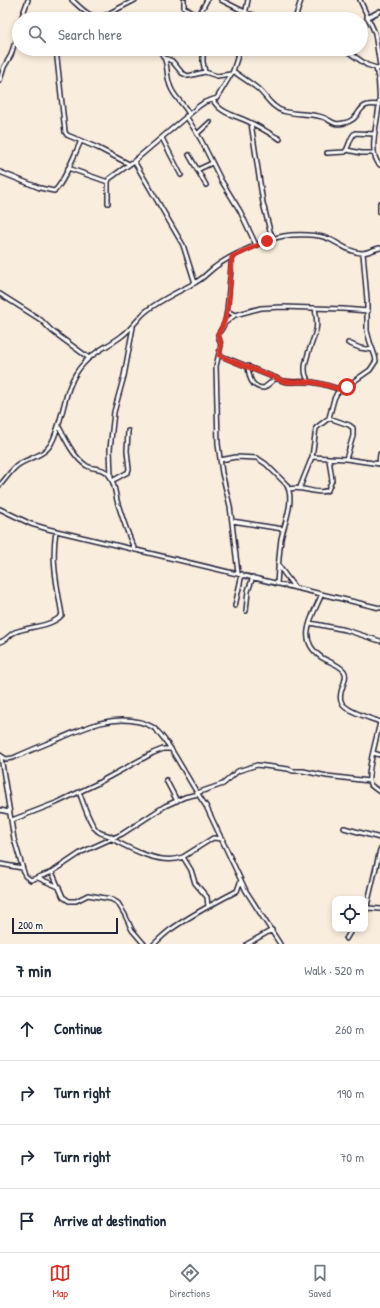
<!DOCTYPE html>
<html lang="en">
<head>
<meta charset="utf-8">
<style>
	:root { --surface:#fff; --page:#f2f2f3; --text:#1f2937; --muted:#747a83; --line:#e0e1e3; --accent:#d93025 }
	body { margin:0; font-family:"Patrick Hand",sans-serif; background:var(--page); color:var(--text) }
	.controls { position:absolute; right:12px; bottom:12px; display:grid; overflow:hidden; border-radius:8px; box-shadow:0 2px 6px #0003 }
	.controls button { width:36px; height:36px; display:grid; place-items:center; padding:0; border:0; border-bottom:1px solid var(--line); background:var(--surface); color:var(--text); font:20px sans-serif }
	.scale { position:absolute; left:12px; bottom:10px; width:106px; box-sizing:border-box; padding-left:4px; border:2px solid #22223b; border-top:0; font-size:11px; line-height:14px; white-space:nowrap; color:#22223b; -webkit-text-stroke:3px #fdfcf7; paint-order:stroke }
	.stop { position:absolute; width:12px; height:12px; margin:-9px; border:3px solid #d93025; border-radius:50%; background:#fff }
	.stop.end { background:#d93025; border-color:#fff; box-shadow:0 1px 4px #0008 }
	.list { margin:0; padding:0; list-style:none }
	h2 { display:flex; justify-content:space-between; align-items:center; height:52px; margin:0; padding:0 16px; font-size:17px }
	h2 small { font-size:13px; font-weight:400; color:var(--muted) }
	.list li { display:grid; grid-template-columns:26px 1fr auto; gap:12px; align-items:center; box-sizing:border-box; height:64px; padding:0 16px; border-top:1px solid var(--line) }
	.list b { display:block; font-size:15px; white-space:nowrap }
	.list em { font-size:13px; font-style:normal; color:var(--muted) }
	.icon { flex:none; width:22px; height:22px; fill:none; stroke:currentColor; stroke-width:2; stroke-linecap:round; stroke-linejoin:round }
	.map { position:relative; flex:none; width:380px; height:944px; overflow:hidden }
	.search { position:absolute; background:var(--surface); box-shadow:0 2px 6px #0003; left:12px; right:12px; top:12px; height:44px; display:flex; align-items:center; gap:10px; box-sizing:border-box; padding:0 14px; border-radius:22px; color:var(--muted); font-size:15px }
	.sheet { height:308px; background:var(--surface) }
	nav { display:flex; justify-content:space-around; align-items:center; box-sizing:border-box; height:56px; border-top:1px solid var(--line); background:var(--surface); font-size:11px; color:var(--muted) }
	nav a { display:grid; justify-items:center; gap:2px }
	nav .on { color:var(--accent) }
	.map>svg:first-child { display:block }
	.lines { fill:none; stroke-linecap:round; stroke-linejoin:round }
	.minor-casing { stroke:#22223b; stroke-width:6 }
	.minor { stroke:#fdfcf7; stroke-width:3 }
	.route { stroke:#d93025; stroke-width:5 }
</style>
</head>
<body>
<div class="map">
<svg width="380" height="944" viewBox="0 0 380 944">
	<rect width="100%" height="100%" fill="#f9eddd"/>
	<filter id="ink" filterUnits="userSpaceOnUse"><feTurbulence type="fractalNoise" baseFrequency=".025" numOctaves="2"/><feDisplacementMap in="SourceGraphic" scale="8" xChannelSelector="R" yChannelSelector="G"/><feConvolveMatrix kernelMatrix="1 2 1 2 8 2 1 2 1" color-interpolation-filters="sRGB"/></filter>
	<g filter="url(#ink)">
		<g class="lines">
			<defs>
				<path id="minor" d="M72 0C80 7 90 19 102 17L135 0
					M184 0V7L197 16
					M221 0 245 12 265 19
					M360 0 375 33 380 66
					M103 17 115 19
					M367 18 380 11
					M21 19 28 0
					M193 19 201 11 207 0
					M244 19 248 0
					M295 19 301 0
					M16 42 19 28
					M56 49 65 132 67 135 98 148 129 164
					M158 49C171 63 164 72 171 88 175 98 184 104 189 114
					M199 49 203 54V62L205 72
					M344 49 367 65 380 69
					M165 58 172 61 182 73 188 76 205 72 217 76 231 74
					M376 68C379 80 380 93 379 105 378 121 367 154 380 165
					M233 71C241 77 250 82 258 89 266 96 272 108 283 111 295 115 309 113 322 117 332 120 332 126 344 123 364 119 354 101 379 105
					M0 80 4 67 11 55 14 45 19 41
					M213 100C220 113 234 115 247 121 258 126 269 133 280 139
					M186 116 201 140 221 180 240 211 256 245
					M251 123 263 203 270 231 273 238
					M197 134 210 122
					M162 138 181 175
					M347 150 361 153H374
					M327 153 345 152C350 146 349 138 355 133L374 134
					M189 155 206 185
					M134 161 183 245 195 283
					M68 168 108 182
					M197 170 212 163
					M0 172 40 188 54 191C62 187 76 151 81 141
					M108 203V182L109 179 134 161 199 106 205 102 217 98 233 71 240 49
					M380 203V212
					M232 257 227 311 225 323 218 335 221 345 216 366 218 444 222 473 230 506 238 573
					M0 294 41 320 52 331 89 358
					M227 311 235 315 261 308 283 307 343 309 368 311
					M225 323 235 315
					M348 343 360 348 373 350
					M219 355 283 381C292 383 301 381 311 382 322 383 332 387 342 390
					M248 366C249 377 251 388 264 388L276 378
					M310 382C297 370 313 345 316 330 318 323 316 315 315 308
					M329 418 349 425 353 428V436L346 459
					M59 427C66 440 74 458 87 466 94 470 104 467 109 475 115 482 115 495 118 504 123 520 128 535 135 550
					M312 457 346 459 380 464
					M220 460 236 457 257 458 266 464 286 484C296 499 284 524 281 539 279 554 278 569 277 584
					M379 464 380 454
					M111 477 110 449 114 412 124 376 133 327
					M112 481 128 472 129 469 127 451 128 431
					M0 485C6 479 11 470 18 465 28 458 44 456 51 444 65 419 62 386 84 363 94 351 111 345 123 335 131 329 137 320 144 313 159 300 179 292 196 282 204 278 208 272 215 267 229 256 267 239 284 236 295 234 319 234 329 239 339 243 350 253 362 253 368 253 374 249 380 248
					M300 487 312 457 316 428 329 418 334 399 337 393 370 370 376 361 375 356 370 342 367 331V300L363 253
					M289 489C303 485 317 496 328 490L332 480 329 459
					M0 509 31 524 48 529 380 608
					M232 521 283 529
					M278 565 295 588
					M322 594C312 617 296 639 321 657 328 662 339 664 344 671 347 675 345 679 344 683 342 688 339 695 341 701 344 711 370 718 380 722
					M235 606 242 574
					M246 611 248 591 253 577
					M310 623 346 630 380 641
					M0 642C7 640 10 634 15 632 30 626 51 627 62 615 57 585 51 562 56 531
					M380 722C378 733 365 777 370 784 372 787 377 790 380 792
					M373 753 380 755
					M0 755 6 759 13 758C29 751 45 744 61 738 86 727 112 715 140 722 145 724 152 725 156 730 162 735 166 742 171 749 183 768 193 788 206 806L246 891 280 944
					M1 757 14 839 25 876 31 880 52 872 82 852 122 834 165 806 185 797 198 794
					M166 780 177 801
					M79 792C83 801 90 827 99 832 103 835 109 834 113 838
					M197 793 223 784 238 771 257 765 288 769 293 771H303L327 776 369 781
					M0 810 9 812
					M12 820 56 803 96 784 153 753 163 749H171
					M344 828 380 838
					M112 839C130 849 162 866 183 857L213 838 223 839
					M183 857 191 870 195 883 207 897 208 906
					M0 864 22 868
					M52 872 63 897 69 901H76L88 895 111 899 118 903 125 915 132 930 144 944
					M38 878 59 887
					M366 910 380 850
					M366 910 369 908 380 909
					M346 939 352 929
					M154 944C159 940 164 934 170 930 191 915 214 903 237 891L241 880
					M247 944 272 930"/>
			</defs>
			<use href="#minor" class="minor-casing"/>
			<use href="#minor" class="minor"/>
		</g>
	</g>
	<g class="lines" filter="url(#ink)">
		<path class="route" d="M267 241 232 257C228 282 233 312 218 334L221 345 219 355 230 360 283 381C292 383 301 381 311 382 321 383 332 387 342 390L347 387"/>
	</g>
</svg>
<div class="controls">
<button><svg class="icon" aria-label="locate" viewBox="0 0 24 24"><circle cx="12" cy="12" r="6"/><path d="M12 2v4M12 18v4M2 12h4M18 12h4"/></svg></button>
</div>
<div class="scale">200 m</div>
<div class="stop" style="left:347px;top:387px"></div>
<div class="stop end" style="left:267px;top:241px"></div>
<div class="search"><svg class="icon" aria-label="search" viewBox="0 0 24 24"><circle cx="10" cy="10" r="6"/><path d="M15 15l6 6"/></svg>Search here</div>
</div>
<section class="sheet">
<h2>7 min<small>Walk · 520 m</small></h2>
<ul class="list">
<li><svg class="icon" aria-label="ahead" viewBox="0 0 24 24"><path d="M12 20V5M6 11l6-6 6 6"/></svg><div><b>Continue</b></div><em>260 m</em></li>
<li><svg class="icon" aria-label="right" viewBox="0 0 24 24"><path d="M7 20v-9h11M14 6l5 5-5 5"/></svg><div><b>Turn right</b></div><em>190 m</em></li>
<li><svg class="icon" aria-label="right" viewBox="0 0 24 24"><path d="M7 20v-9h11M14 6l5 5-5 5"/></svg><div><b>Turn right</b></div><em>70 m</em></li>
<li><svg class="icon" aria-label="arrive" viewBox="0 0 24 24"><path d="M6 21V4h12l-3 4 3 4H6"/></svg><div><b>Arrive at destination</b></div></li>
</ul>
</section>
<nav>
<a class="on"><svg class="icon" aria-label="map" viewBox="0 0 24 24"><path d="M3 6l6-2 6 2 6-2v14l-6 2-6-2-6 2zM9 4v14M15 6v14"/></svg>Map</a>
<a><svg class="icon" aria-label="directions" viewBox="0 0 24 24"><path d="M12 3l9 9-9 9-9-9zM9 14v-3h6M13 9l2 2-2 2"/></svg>Directions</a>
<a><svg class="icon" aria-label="saved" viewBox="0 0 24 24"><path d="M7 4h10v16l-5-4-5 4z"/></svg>Saved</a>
</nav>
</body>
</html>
